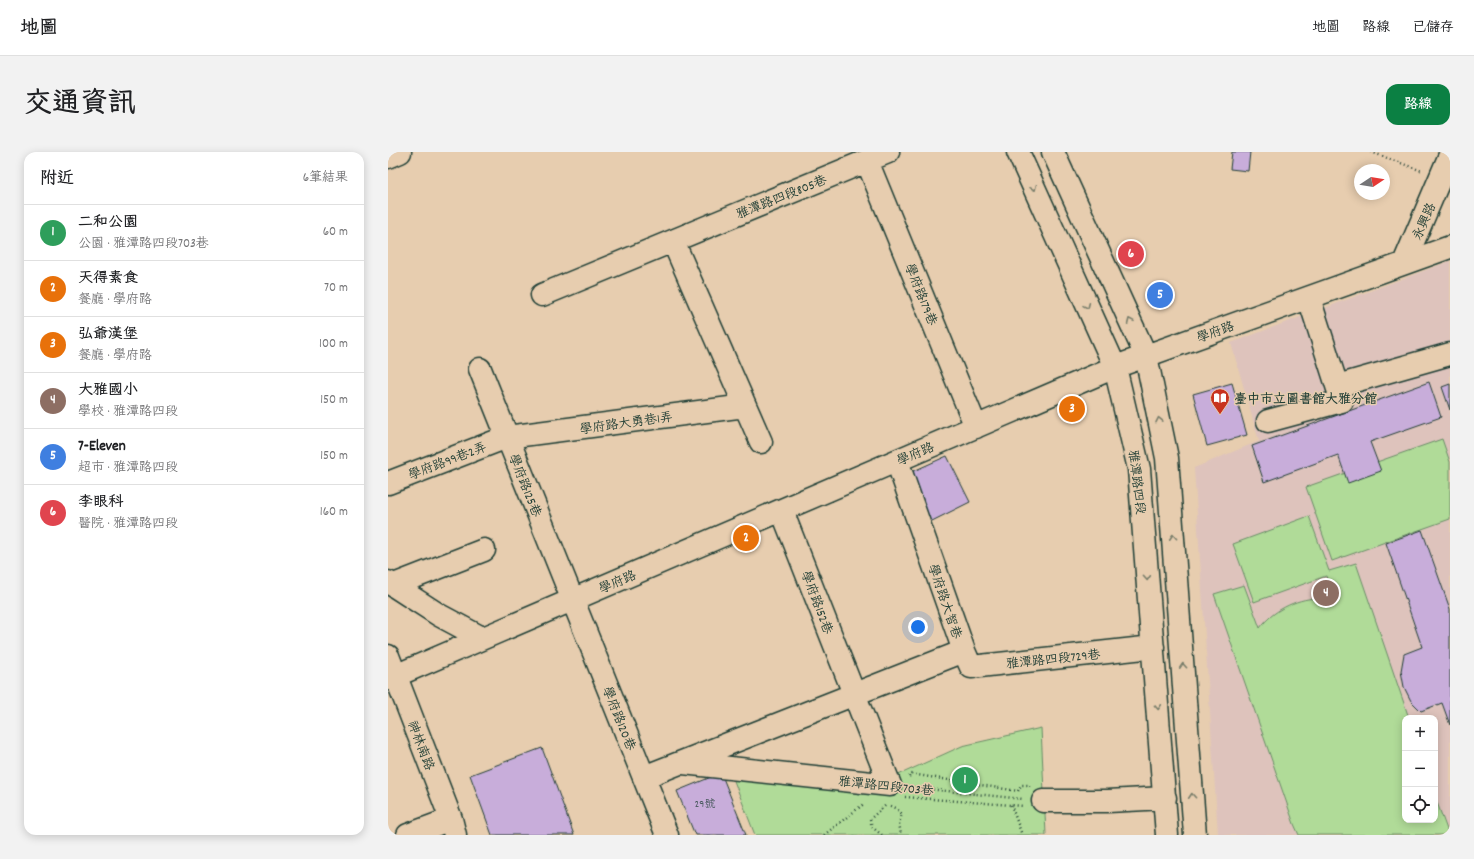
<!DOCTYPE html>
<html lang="zh-TW">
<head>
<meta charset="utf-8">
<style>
	:root { --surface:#fff; --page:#f2f2f2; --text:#202124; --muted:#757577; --line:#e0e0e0; --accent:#0b8043 }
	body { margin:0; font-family:Dekko,"LXGW WenKai TC",sans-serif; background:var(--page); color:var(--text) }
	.controls { position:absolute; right:12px; bottom:12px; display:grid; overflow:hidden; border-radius:8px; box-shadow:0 2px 10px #0003 }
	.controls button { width:36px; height:36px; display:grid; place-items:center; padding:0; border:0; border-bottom:1px solid var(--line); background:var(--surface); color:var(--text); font:20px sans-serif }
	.compass { position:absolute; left:966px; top:12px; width:36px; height:36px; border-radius:50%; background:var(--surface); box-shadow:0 2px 10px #0003; rotate:78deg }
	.you { position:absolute; left:530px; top:475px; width:14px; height:14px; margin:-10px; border:3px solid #fff; border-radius:50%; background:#1a73e8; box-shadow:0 0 0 6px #1a73e833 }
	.badge { display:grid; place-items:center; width:26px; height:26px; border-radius:50%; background:var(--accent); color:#fff; font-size:13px; font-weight:700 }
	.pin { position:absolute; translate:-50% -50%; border:2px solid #fff; box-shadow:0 1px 4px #0006 }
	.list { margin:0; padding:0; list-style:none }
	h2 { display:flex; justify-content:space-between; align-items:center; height:52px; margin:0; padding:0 16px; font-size:17px }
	h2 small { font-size:13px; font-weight:400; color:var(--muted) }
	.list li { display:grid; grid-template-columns:26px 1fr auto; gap:12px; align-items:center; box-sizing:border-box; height:56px; padding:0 16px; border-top:1px solid var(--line) }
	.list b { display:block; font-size:15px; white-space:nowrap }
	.list p { margin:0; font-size:13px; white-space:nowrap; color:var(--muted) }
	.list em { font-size:13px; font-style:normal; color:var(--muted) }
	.icon { flex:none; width:22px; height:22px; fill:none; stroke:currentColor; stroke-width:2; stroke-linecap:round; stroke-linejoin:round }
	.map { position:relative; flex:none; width:1062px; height:683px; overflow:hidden; border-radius:12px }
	header { display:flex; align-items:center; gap:24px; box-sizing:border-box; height:56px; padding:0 20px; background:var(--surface); border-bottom:1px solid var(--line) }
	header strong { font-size:19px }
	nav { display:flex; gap:22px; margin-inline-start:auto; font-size:14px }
	.intro { display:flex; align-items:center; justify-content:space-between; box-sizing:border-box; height:96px; padding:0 24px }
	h1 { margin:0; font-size:28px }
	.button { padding:10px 18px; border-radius:12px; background:var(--accent); color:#fff; font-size:14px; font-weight:700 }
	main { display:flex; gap:24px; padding:0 24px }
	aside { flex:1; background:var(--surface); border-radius:12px; box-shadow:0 2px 10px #0003 }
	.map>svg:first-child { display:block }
	.built { fill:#dec3bc; fill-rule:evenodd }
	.green { fill:#b0db98; stroke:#688c66 }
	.building { fill:#c8adda; stroke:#1f3d34 }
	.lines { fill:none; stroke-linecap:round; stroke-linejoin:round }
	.minor-casing { stroke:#1f3d34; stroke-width:25 }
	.path { stroke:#1f3d34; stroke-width:2.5; stroke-dasharray:1 3; stroke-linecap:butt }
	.minor { stroke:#e7cdaf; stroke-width:22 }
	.oneway { stroke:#797e6b }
	.labels { text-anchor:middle; stroke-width:3; stroke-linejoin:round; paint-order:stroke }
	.number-label { font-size:11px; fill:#49595e }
	.street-label { font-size:13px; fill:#1f3d34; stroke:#e7cdaf }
	.poi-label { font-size:13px; font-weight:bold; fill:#1f3d34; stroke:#e7cdaf; text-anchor:start }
</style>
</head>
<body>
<header>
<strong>地圖</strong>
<nav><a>地圖</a><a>路線</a><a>已儲存</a></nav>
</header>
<div class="intro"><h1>交通資訊</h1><a class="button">路線</a></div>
<main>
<aside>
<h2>附近<small>6筆結果</small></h2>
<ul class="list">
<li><span class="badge" style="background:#2e9e5b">1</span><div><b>二和公園</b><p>公園 · 雅潭路四段703巷</p></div><em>60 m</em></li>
<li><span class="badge" style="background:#e8710a">2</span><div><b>天得素食</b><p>餐廳 · 學府路</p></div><em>70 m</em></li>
<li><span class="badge" style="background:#e8710a">3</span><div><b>弘爺漢堡</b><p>餐廳 · 學府路</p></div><em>100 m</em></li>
<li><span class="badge" style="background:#8d6e63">4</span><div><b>大雅國小</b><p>學校 · 雅潭路四段</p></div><em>150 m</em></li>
<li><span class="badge" style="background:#3f7fe0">5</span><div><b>7-Eleven</b><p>超市 · 雅潭路四段</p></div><em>150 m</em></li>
<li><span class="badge" style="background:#e0444e">6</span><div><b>李眼科</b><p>醫院 · 雅潭路四段</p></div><em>160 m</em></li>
</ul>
</aside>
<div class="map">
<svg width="1062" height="683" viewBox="0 0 1062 683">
	<rect width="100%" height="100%" fill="#e7cdaf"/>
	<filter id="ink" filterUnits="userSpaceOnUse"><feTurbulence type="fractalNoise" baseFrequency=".025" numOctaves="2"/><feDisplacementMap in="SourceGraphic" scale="8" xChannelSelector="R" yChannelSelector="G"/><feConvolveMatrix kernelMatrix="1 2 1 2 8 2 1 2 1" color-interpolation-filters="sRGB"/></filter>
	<g filter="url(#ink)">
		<path class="built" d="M1062 109V683H830L806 316 871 289 843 191ZM1017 566H1047V668H1017Z"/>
		<path class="green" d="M1054 287 1062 310V367L944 409 918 335Z
			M921 364 941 419 968 411 1021 566H1017V668H1047V645L1061 683H911L906 672 826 442 856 433 872 476C884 459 907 447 929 446 935 446 942 449 947 450L938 424 866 450 845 392Z
			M653 576 658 683H367L343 621 484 635 574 594Z"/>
		<path class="building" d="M844 0H862L860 19 842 17Z
			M1041 230 1053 265 982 290 993 319 960 331 950 303 876 330 864 294Z
			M844 231 859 283 819 294 805 242Z
			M1062 232V258L1054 235Z
			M559 304 582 350 538 372 519 322Z
			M1034 378 1062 457V573L1054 551 1033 559 1023 549 1016 535 1013 519 1016 502 1034 495 998 391Z
			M154 596 186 683H104L82 623Z
			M333 621 358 683H307L289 639Z"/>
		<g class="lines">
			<defs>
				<path id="minor" d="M630 0 727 215 751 317 779 683
					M665 0 758 204 779 306 807 683
					M0 5 12 0
					M479 9 588 275
					M285 89 373 290
					M1016 111 1062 3
					M154 143 500 0
					M921 146 949 234 1062 202
					M92 217 279 683
					M880 269 954 249 949 234
					M0 331 119 285 357 254
					M0 430 51 463 94 486
					M6 433 96 398
					M576 499 583 515 765 495
					M0 504 63 667 67 683
					M0 527 727 215 1062 95
					M295 611 502 633 394 359
					M256 625 576 499 509 309
					M655 649H720L777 646
					M20 683 63 667"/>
			</defs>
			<use href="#minor" class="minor-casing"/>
			<path class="path" d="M983 0 1034 19
				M521 625 523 622 630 639 633 633H641V635
				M521 635 635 647
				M517 645 636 654
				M623 653 634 683
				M503 654 508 656 514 662 511 671 513 683
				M436 683 477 651
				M494 683 484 675 482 667 498 653"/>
			<use href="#minor" class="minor"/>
		</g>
		<defs><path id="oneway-chevron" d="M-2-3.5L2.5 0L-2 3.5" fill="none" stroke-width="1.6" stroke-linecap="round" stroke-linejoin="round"/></defs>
		<g class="oneway">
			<use href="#oneway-chevron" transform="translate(646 36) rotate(66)"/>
			<use href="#oneway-chevron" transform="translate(699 154) rotate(66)"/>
			<use href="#oneway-chevron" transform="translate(742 169) rotate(-114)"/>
			<use href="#oneway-chevron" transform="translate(771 268) rotate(-102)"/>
			<use href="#oneway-chevron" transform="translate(785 385) rotate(-94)"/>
			<use href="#oneway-chevron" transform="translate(759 426) rotate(86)"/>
			<use href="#oneway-chevron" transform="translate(795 514) rotate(-94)"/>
			<use href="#oneway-chevron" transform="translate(770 555) rotate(86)"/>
			<use href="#oneway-chevron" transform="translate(804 644) rotate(-94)"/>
		</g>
	</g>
	<defs>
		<symbol id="library-pin" viewBox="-11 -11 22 30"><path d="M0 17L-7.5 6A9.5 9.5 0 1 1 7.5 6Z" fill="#c8321e" stroke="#e7cdaf"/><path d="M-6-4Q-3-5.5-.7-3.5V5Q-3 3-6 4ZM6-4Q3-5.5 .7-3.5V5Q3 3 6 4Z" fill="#fff"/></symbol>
	</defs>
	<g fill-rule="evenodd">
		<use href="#library-pin" x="821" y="235" width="22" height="30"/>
	</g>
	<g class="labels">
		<g class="number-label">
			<text x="317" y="655">29號</text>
		</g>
		<g class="street-label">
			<text transform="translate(393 44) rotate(-22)" y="5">雅潭路四段805巷</text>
			<text transform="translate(1035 69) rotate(-66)" y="5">永興路</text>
			<text transform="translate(534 142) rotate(68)" y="5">學府路179巷</text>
			<text transform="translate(827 179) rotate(-20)" y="5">學府路</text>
			<text transform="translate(238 270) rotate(-8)" y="5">學府路大勇巷1弄</text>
			<text transform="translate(527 301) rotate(-23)" y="5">學府路</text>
			<text transform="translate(59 308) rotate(-21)" y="5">學府路99巷2弄</text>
			<text transform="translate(750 330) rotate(83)" y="5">雅潭路四段</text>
			<text transform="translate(138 333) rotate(68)" y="5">學府路125巷</text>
			<text transform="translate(229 429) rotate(-23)" y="5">學府路</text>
			<text transform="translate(558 449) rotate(71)" y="5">學府路大智巷</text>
			<text transform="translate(430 450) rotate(69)" y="5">學府路152巷</text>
			<text transform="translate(665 506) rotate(-6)" y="5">雅潭路四段729巷</text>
			<text transform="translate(232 566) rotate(68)" y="5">學府路120巷</text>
			<text transform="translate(34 593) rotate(69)" y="5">神林南路</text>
			<text transform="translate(498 633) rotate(6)" y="5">雅潭路四段703巷</text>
		</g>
		<g class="poi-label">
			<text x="846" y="251">臺中市立圖書館大雅分館</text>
		</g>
	</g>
</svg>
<div class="controls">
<button>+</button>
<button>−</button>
<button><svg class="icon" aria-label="locate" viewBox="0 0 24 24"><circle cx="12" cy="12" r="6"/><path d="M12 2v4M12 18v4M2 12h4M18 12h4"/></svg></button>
</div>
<svg class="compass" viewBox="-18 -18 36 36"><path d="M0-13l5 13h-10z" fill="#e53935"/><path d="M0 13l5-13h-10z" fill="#757577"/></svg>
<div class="you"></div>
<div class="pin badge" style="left:577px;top:628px;background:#2e9e5b">1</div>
<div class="pin badge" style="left:358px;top:386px;background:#e8710a">2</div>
<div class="pin badge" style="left:684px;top:257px;background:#e8710a">3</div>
<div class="pin badge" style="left:938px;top:441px;background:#8d6e63">4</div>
<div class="pin badge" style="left:772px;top:143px;background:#3f7fe0">5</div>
<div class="pin badge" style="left:743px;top:102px;background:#e0444e">6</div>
</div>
</main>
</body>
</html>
